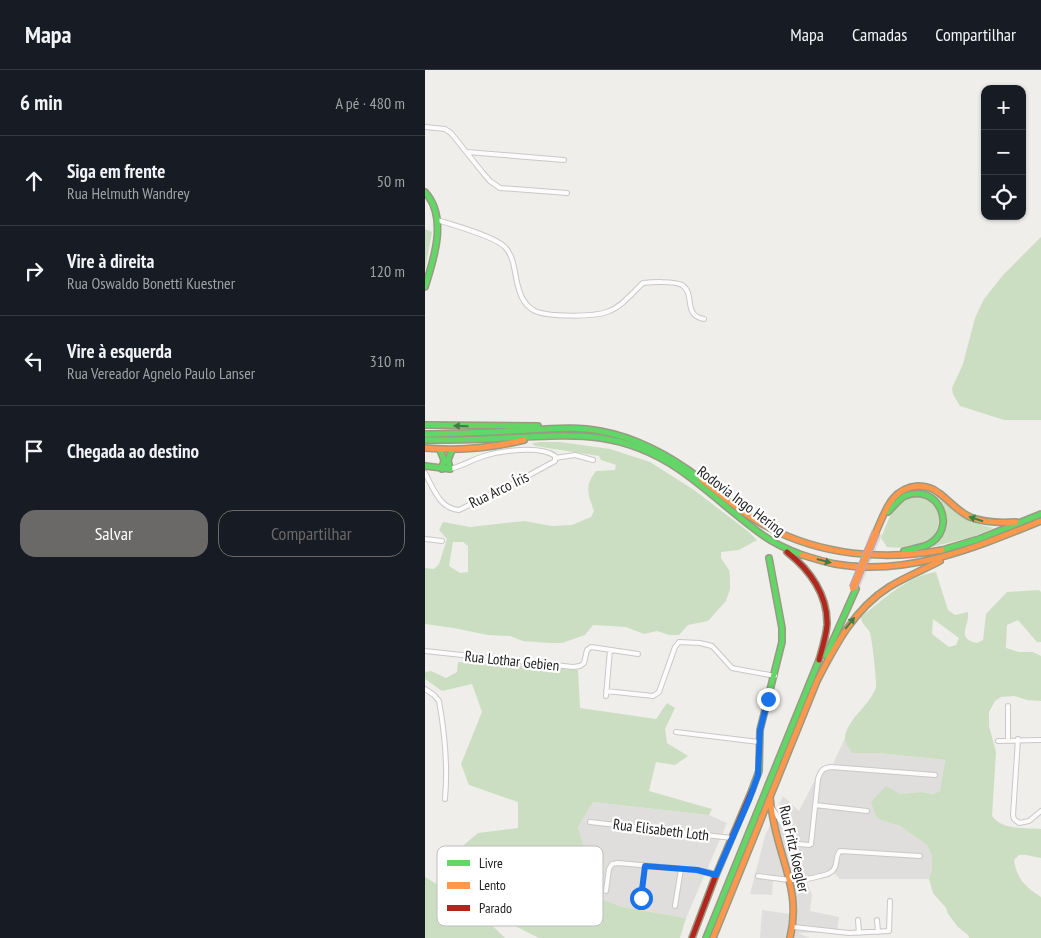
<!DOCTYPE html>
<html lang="pt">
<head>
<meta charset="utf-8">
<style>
	:root { --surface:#171b24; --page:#20242c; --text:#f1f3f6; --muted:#9ea1a6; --line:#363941; --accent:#6a6968 }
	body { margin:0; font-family:"PT Sans Narrow",sans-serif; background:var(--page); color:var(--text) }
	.controls { position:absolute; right:15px; top:15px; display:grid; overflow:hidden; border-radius:10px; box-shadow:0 1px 4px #0004 }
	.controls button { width:45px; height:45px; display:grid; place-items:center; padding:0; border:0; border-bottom:1px solid var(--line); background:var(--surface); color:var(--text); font:25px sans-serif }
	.stop { position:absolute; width:15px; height:15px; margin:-11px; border:4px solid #1a73e8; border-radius:50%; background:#fff }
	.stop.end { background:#1a73e8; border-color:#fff; box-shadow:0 1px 5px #0008 }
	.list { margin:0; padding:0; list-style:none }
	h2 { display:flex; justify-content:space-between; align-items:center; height:65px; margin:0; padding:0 20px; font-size:21px }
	h2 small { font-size:16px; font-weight:400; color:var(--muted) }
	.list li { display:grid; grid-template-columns:32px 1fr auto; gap:15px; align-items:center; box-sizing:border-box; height:90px; padding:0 20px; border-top:1px solid var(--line) }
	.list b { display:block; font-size:19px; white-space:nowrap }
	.list p { margin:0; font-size:16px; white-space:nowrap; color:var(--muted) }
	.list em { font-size:16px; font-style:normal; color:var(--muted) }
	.actions { display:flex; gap:10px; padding:15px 20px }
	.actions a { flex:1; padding:11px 0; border:1px solid var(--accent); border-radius:15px; text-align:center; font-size:18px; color:var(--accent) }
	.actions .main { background:var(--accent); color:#fff }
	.icon { flex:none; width:28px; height:28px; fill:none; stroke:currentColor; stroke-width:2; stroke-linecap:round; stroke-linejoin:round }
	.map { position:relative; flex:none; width:616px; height:868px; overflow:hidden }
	header { display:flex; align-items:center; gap:30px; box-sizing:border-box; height:70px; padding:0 25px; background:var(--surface); border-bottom:1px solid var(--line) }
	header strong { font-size:24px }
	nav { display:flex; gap:28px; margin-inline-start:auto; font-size:18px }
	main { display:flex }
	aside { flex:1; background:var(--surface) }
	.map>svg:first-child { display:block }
	.residential { fill:#dfdedc }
	.forest { fill:#cbdec1; fill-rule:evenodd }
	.pier { fill:#dedddd }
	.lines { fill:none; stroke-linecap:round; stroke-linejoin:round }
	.street-casing { stroke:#c9c8c7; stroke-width:6 }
	.fast-casing { stroke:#999a82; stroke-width:8 }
	.slow-casing { stroke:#999a82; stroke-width:8 }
	.jam-casing { stroke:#999a82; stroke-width:8 }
	.street { stroke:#fdfcfc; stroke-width:4 }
	.fast { stroke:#63d668; stroke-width:5 }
	.slow { stroke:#ff974d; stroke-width:5 }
	.jam { stroke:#b3261e; stroke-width:5 }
	.slow-bridge-casing { stroke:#c5a2ac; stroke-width:9; stroke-linecap:butt }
	.slow-bridge { stroke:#ff974d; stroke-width:6 }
	.oneway { fill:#427c45 }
	.route { stroke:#1a73e8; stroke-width:6 }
	.labels { text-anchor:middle; stroke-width:4.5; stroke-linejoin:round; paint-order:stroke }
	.street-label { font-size:15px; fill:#222; stroke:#fff }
	.key { fill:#fff; stroke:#bdbdbd; stroke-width:1 }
	.key-label { font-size:14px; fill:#222 }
</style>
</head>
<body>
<header>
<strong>Mapa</strong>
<nav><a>Mapa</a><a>Camadas</a><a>Compartilhar</a></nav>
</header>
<main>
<aside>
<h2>6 min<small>A pé · 480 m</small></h2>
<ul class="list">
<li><svg class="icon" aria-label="ahead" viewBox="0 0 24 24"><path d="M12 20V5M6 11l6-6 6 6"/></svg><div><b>Siga em frente</b><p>Rua Helmuth Wandrey</p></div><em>50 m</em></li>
<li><svg class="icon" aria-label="right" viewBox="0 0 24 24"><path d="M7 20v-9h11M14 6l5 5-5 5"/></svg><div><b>Vire à direita</b><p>Rua Oswaldo Bonetti Kuestner</p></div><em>120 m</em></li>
<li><svg class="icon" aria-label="left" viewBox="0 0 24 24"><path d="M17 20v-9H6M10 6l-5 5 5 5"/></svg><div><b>Vire à esquerda</b><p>Rua Vereador Agnelo Paulo Lanser</p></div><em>310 m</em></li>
<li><svg class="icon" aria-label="arrive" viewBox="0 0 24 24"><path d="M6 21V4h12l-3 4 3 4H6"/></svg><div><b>Chegada ao destino</b></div></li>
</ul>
<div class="actions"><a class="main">Salvar</a><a>Compartilhar</a></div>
</aside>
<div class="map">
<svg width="616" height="868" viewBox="0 0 616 868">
	<rect width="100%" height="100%" fill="#f0eeeb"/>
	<path class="residential" d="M420 668 428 683H454L520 690 515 721 510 724 496 722 475 724 456 750 475 756 502 775 507 786V799L504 809H415L406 800 380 807 387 825 385 841 414 847 412 862 373 863 385 868H335L337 840 365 844 363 810 348 809 347 825 325 824 340 766 358 726 374 741 396 698 407 696Z
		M168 732 284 745 302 753 261 848 197 837 162 823 163 790 153 757Z"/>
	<path class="forest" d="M0 159 7 162 0 200Z
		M616 167V350H579L535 336 528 324 527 318 538 294 550 248 559 229 578 205Z
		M115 372H135L185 379 225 392 269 420 324 462 332 470 314 480 296 482V488L304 500 305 506V519L301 531 283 551 263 555 254 565H244L232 561 219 564 201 557 168 555 160 565 137 573H124L98 571 85 566 63 565 29 558 0 554V498L9 499 14 494 22 469 14 460 18 452 45 457 99 451 127 456 147 455 166 447 169 441C163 424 159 416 171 401L190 400 191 395 176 390 174 386 110 376 107 373ZM28 472H38L43 476V502L35 503 24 496Z
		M497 418C508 420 512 425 520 433 533 445 551 455 569 458L547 467 507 477C524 464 528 430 503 422 493 419 482 423 473 427 480 420 487 419 497 418Z
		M489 426C508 429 519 437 513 457 511 462 509 467 505 470 493 479 476 478 462 477L456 468C464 449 468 431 489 426Z
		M511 502 523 540 530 545 543 542C545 556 530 568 552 573L558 570 561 544 582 522 614 520 616 522V572H612L593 550 582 555 581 578 594 582H608L616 586V631L602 630 589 626 576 627 570 631 564 642V656L571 682 567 746C577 760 600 758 616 759V788L601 785H594L589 790C592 809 600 817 616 827V868H544L543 865 533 857 523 844 521 838 508 823 504 809 507 799V786L502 775 475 756 456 750 451 746 446 732 461 716 475 724 496 722 509 724 515 721 520 690 454 683H427C425 679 421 675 420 670 419 651 446 635 451 617 452 613 447 568 445 563 442 556 437 556 436 547 459 529 482 506 511 502ZM508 549 534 568 531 575 524 577 507 564Z
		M33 592 153 600 155 638 231 649 242 633 250 638 240 659 242 673 263 686 250 695 231 692 224 721 287 739 284 745 168 732 153 757 163 790 162 823 197 837 261 848 255 868H114L76 849 42 810 28 784 53 763 93 758V732L44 715 36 694 57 642 47 614 17 621 0 609V602L6 601 21 608 32 602Z
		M0 807 13 815 39 828 80 868H0Z"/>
	<path class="pier" d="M448 461 457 465 434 520 425 516Z"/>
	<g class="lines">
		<defs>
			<path id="street" d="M0 57 20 59 26 63 58 103 65 111 75 118 142 123
				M42 82 139 90
				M12 150C28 155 69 166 80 177 93 191 88 215 99 231 101 234 106 239 110 241 123 247 168 247 182 242 197 237 207 223 218 213 227 212 249 211 257 215 271 224 257 245 279 249
				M130 388 150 385 168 390
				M0 403C8 418 15 439 34 440L97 409 130 391V386C115 375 75 381 59 386 47 390 37 396 25 399
				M0 469 17 471
				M0 581 148 597 155 596 159 593 162 580 166 577 213 584
				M0 619 9 625 14 631C20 664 23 695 20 729
				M181 621 228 626 234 622 250 577 254 572 275 573 287 576 307 598 350 606
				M181 626 185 580
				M583 636V670
				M251 662 334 672
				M593 669 588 745 589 749 594 753 604 751 616 741
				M573 671 616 670
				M390 735 442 741
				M346 736 368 771 374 774 384 775 386 774 393 709C396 700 398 698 406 697L510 705
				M165 752 307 768
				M333 806C356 809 372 813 395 806 400 805 406 804 409 799 413 793 410 786 415 781L495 786
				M181 821 184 799 187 794 193 793 272 800 284 802 291 805
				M216 828 220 796
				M250 836 256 799
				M433 850 434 863
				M452 850 453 862
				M369 857 424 863 464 861 465 831"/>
			<path id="fast" d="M0 122C23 147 9 189 0 217
				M0 355 113 356
				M0 364C34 364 69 362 103 360 127 359 151 356 175 361 214 368 247 387 277 410
				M0 370C27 370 53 370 80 368 147 365 193 359 252 398 283 419 309 445 339 466 350 474 364 480 377 485
				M15 380 19 390 17 399
				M0 396 25 399 23 390 27 380
				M463 442C468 437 474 429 480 426 514 412 534 460 502 475 495 478 486 479 479 481
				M517 480 554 469 616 444
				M401 586 431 519
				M327 720 334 701 335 660 357 572V558L344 488
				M281 868 394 590"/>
			<path id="slow" d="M0 378C33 381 67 378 99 370
				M277 410C298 426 319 445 343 457 396 485 458 491 517 480
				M451 462C460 442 466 418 493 416 500 416 508 418 514 423 525 431 532 441 545 447 560 453 575 453 591 452
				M377 485C388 488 399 492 410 494 481 507 552 477 616 451
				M392 611C410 576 429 539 464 517 480 507 498 500 515 491
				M345 727C346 739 348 750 351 762 360 800 375 827 365 868
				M288 868 392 611"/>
			<path id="jam" d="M362 482C385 500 403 525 402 555 401 567 397 579 394 590
				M267 868 291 805 327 720"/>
		</defs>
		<use href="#street" class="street-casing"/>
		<use href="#fast" class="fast-casing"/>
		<use href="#slow" class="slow-casing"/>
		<use href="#jam" class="jam-casing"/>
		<use href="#street" class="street"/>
		<use href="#fast" class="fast"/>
		<use href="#slow" class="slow"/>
		<use href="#jam" class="jam"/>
		<defs>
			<path id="slow-bridge" d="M428 518 451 462"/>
		</defs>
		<use href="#slow-bridge" class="slow-bridge-casing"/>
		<use href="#slow-bridge" class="slow-bridge"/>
	</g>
	<defs><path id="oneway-solid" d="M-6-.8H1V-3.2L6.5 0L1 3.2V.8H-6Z" transform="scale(1.25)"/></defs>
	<g class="oneway">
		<use href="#oneway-solid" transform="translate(36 356) rotate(-179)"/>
		<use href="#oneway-solid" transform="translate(551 449) rotate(-162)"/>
		<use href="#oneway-solid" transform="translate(399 491) rotate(15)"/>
		<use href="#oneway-solid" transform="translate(425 553) rotate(-51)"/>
	</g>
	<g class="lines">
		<path class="route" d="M216 828 220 796 272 800 291 805 324 730 333 705 335 660 343 629"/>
	</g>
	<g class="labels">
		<g class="street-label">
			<text transform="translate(74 420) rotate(-26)" y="5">Rua Arco Íris</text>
			<text transform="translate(316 431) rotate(37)" y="5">Rodovia Ingo Hering</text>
			<text transform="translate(87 591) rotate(6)" y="5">Rua Lothar Gebien</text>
			<text transform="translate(236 760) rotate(7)" y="5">Rua Elisabeth Loth</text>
			<text transform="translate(369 779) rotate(77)" y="5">Rua Fritz Koegler</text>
		</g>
	</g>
	<rect x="12" y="776" width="166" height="80" rx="8" class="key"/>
	<rect x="22" y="790" width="23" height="6" fill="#63d668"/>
	<rect x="22" y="812" width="23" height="7" fill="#ff974d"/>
	<rect x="22" y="835" width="23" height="6" fill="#b3261e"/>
	<g class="key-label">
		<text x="54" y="798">Livre</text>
		<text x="54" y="820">Lento</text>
		<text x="54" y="843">Parado</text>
	</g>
</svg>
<div class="controls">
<button>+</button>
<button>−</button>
<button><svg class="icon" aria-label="locate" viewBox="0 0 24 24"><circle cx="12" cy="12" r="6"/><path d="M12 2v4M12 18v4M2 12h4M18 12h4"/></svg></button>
</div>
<div class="stop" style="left:216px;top:828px"></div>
<div class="stop end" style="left:343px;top:629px"></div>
</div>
</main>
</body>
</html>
